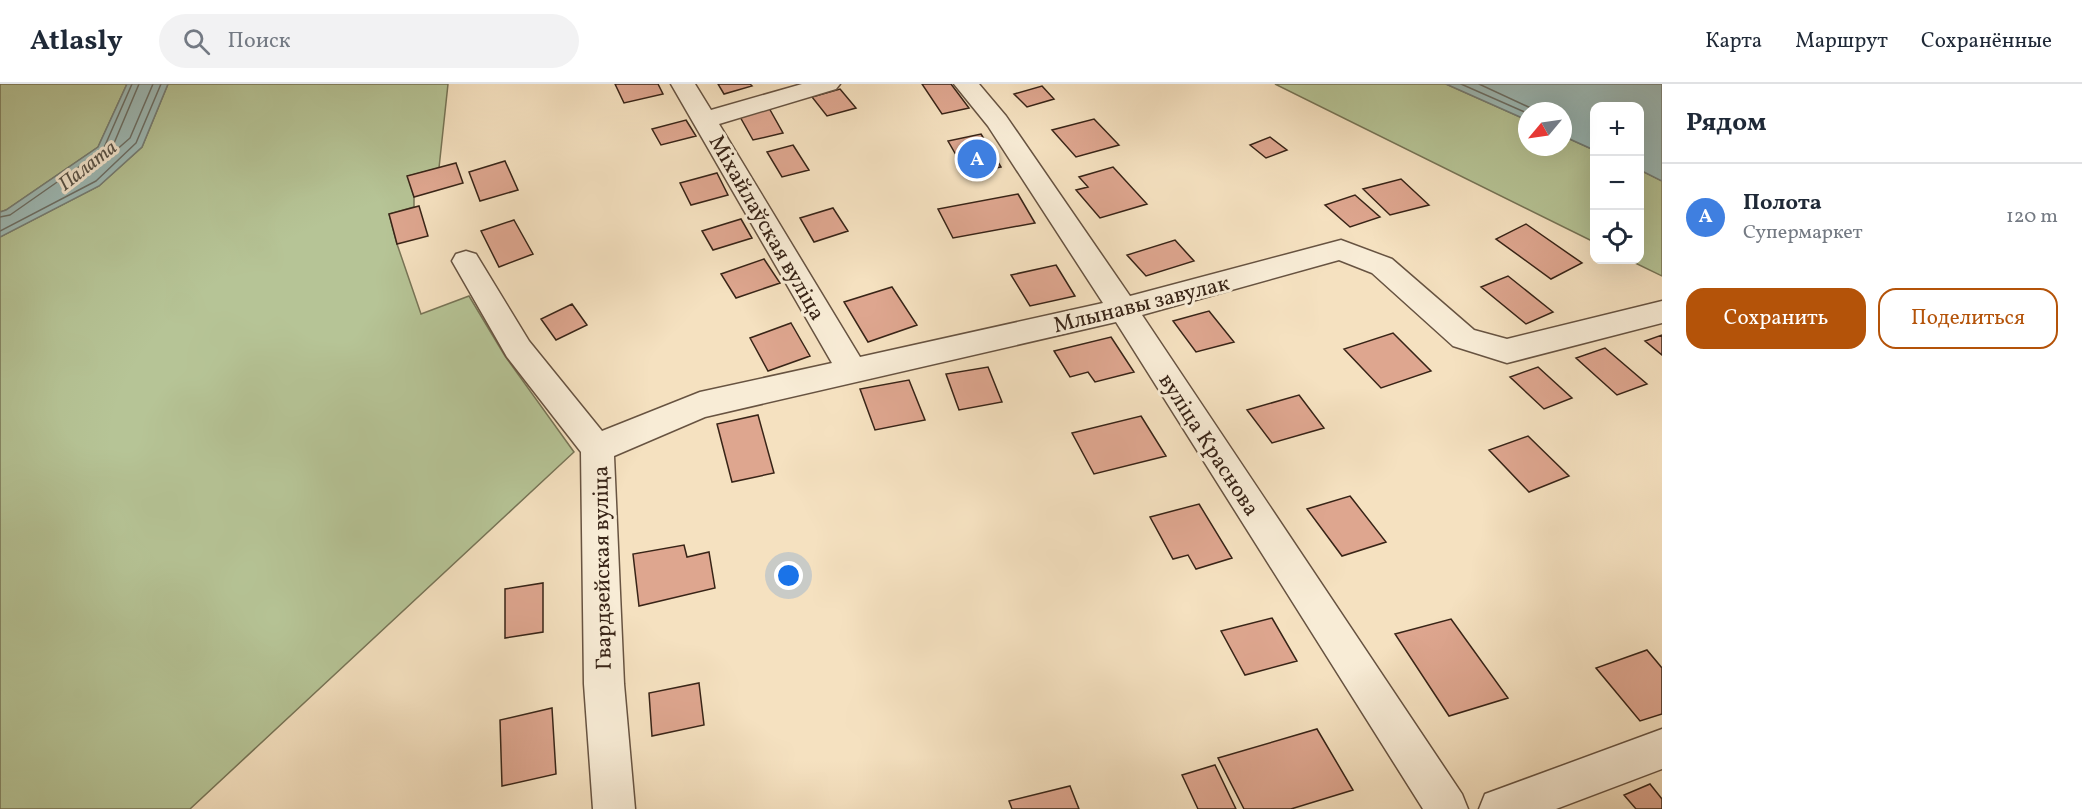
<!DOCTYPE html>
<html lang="ru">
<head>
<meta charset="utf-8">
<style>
	:root { --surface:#fff; --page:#f2f2f3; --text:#1f2937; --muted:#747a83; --line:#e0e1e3; --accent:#b45309 }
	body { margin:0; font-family:Vollkorn,serif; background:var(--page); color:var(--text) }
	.controls { position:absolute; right:18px; top:18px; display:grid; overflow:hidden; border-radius:12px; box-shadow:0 6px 24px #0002 }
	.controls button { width:54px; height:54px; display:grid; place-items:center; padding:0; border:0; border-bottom:2px solid var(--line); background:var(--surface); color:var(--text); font:30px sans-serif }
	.compass { position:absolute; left:1518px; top:18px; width:54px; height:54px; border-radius:50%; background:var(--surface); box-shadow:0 6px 24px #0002; rotate:241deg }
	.you { position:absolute; left:789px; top:492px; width:21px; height:21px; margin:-15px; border:4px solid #fff; border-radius:50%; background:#1a73e8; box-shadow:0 0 0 9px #1a73e833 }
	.badge { display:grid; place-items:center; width:39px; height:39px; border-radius:50%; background:var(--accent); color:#fff; font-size:20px; font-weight:700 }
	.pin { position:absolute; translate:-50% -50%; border:3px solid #fff; box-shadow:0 2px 6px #0006 }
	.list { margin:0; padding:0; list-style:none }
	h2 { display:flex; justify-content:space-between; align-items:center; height:78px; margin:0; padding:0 24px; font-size:26px }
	h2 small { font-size:20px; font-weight:400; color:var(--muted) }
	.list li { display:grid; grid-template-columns:39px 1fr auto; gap:18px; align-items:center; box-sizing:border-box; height:108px; padding:0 24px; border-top:2px solid var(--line) }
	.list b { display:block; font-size:22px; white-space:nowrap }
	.list p { margin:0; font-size:20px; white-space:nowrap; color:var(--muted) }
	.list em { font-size:20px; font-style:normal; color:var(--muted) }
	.actions { display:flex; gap:12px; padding:18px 24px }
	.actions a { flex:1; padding:14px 0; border:2px solid var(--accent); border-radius:18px; text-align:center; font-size:21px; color:var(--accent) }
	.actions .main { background:var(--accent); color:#fff }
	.icon { flex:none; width:33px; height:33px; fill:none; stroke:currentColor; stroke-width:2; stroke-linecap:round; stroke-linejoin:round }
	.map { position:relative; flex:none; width:1662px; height:725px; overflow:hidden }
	header { display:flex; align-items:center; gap:36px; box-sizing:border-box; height:84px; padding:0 30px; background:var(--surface); border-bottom:2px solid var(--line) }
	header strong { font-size:28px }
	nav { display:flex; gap:33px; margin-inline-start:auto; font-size:21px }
	.search { width:420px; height:54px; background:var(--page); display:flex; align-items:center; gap:15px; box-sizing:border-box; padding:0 21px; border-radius:33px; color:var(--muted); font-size:22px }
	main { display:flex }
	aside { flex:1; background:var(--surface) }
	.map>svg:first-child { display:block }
	.green { fill:#b6c496; stroke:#777456; stroke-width:1.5 }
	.water { fill:#9ebcb9; stroke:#757f78; stroke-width:1.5 }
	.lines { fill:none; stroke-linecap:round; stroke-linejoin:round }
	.shore { stroke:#6b7068; stroke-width:1.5 }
	.building { fill:#dea68f; stroke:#382417; stroke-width:1.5 }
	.minor-casing { stroke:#675341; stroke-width:3 }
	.minor { fill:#f8ecd6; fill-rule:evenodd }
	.labels { text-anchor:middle; stroke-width:6; stroke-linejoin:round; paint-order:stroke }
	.far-water-label { font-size:20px; font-style:italic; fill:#575248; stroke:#f8ecd6 }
	.street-label { font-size:22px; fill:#382417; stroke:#f8ecd6 }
</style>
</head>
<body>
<header>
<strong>Atlasly</strong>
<div class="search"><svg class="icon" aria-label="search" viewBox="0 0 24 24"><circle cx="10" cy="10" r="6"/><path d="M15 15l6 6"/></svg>Поиск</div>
<nav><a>Карта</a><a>Маршрут</a><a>Сохранённые</a></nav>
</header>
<main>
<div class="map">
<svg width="1662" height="725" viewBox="0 0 1662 725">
	<rect width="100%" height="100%" fill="#f5e1c0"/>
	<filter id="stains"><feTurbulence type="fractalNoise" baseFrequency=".00333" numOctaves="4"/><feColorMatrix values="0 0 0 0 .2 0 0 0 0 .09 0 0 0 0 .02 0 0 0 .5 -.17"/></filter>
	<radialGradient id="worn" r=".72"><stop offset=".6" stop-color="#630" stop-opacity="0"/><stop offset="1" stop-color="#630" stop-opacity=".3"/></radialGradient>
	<path class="green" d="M0 0H127L98 63 6 126 0 128Z
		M168 0H448L439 84 408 92 414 113V123L389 130 397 160 421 230 469 212 505 272 574 368 190 725H0V153L99 102 142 63Z
		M1275 0H1446L1527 36V63H1563V52L1594 66V158Z
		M1640 86 1662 97V192L1629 176H1640Z"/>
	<path class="water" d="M127 0H168L142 63 99 102 0 153V128L6 126 98 63Z
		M1446 0H1662V97L1640 86V22H1594V66L1563 52V27H1527V36Z"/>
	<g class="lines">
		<path class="shore" d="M139 0 112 64 114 68 130 54 153 0
			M1461 0 1527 29
			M1479 0 1537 27
			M0 133 10 131 103 66 132 0
			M0 147 96 97 136 59 161 0"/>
	</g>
	<path class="building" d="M615 0H658L663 10 624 19Z
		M718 0H750L752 2 724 10Z
		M922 0H951L969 24 942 30Z
		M1042 2 1054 15 1027 23 1014 10Z
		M840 5 856 24 827 32 812 13Z
		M769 24 783 49 753 56 739 31Z
		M1094 35 1119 61 1076 73 1052 46Z
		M686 36 696 52 661 61 652 45Z
		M981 50 1001 83 967 90 948 57Z
		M1270 53 1287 66 1266 74 1250 61Z
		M793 61 809 86 782 93 767 68Z
		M505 77 518 106 480 117 469 88Z
		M456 79 463 99 414 113 407 92Z
		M1113 83 1147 120 1100 134 1076 106 1088 103 1079 93Z
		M717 89 728 111 691 121 680 99Z
		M1401 95 1429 121 1390 131 1363 105Z
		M1018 110 1035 139 953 154 938 125Z
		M1355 111 1380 133 1350 143 1325 121Z
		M419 122 428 152 397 160 389 130Z
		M833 124 848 147 814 158 800 134Z
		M741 135 752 154 713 166 702 147Z
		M514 136 533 170 499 183 481 147Z
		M1526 140 1582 179 1551 195 1496 155Z
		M1175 156 1194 177 1146 192 1127 171Z
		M764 175 780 199 736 214 721 190Z
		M1056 181 1075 212 1030 222 1011 191Z
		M1508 192 1553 228 1526 240 1481 203Z
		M892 203 917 241 868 258 844 218Z
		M572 220 587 241 556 256 541 235Z
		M1209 227 1234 258 1196 268 1173 237Z
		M791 239 810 272 768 287 750 254Z
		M1393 249 1431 287 1381 304 1344 265Z
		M1662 251V271L1645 257Z
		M1111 253 1134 288 1095 298 1088 288 1070 293 1054 267Z
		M1605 264 1647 300 1617 311 1576 274Z
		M988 283 1002 318 959 326 946 290Z
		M1538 283 1572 314 1544 325 1510 293Z
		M909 296 925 336 875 346 860 305Z
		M1299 311 1324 344 1272 359 1247 326Z
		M758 331 774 389 732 398 717 340Z
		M1141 332 1166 372 1094 390 1072 349Z
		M1528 352 1569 392 1529 408 1489 366Z
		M1350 412 1386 458 1342 472 1307 425Z
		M1199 420 1232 474 1196 485 1188 471 1173 475 1150 433Z
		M684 461 687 473 709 468 715 504 639 522 633 470Z
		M543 499V548L505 554V505Z
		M1272 534 1297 577 1245 591 1221 547Z
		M1451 535 1508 614 1449 632 1395 550Z
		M1647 566 1662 584V630L1640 637 1596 584Z
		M699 599 704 641 652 652 649 609Z
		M552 624 556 690 502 702 500 636Z
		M1317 645 1353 706 1291 725H1244L1218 674Z
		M1215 681 1236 725H1198L1182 691Z
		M1650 700 1662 715V725H1636L1624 711Z
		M1070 702 1079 725H1012L1009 717Z"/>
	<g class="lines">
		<defs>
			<path id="minor" d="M671 0H695L711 26 802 0H840L836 5 719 40 860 273 1103 219 988 42 954 0H979L1006 32 1130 212 1341 156 1392 175 1474 246 1507 255 1662 217V239L1507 279 1453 262 1372 189 1339 176 1142 231 1462 710 1468 725H1423L1116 238 705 333 614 372 624 600 635 725H593L584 600 581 368 507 273 452 177 456 170 466 167 476 170 529 257 602 347 700 308 832 279Z
				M1662 645V685L1556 725H1479L1485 710Z"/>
		</defs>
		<use href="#minor" class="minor-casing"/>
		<use href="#minor" class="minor"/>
	</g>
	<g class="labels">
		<g class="far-water-label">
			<text transform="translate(87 81) rotate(-38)" y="7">Палата</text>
		</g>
		<g class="street-label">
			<text transform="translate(768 143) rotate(60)" y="8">Міхайлаўская вуліца</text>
			<text transform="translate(1141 219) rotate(-14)" y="8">Млынавы завулак</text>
			<text transform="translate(1210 360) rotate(57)" y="8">вуліца Краснова</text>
			<text transform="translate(601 484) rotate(-91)" y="8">Гвардзейская вуліца</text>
		</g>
	</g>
	<rect width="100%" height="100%" filter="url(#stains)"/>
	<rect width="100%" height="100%" fill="url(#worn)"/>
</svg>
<div class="controls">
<button>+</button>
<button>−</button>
<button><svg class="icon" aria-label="locate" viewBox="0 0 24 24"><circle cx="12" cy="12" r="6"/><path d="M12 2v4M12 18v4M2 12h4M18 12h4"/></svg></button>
</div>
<svg class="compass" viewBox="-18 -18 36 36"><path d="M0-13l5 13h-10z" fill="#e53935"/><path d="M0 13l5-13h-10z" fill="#747a83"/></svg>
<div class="you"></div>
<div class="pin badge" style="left:977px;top:75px;background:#3f7fe0">A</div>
</div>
<aside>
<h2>Рядом<small></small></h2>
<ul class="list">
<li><span class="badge" style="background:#3f7fe0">A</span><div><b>Полота</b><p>Супермаркет</p></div><em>120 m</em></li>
</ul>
<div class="actions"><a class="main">Сохранить</a><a>Поделиться</a></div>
</aside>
</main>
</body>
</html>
